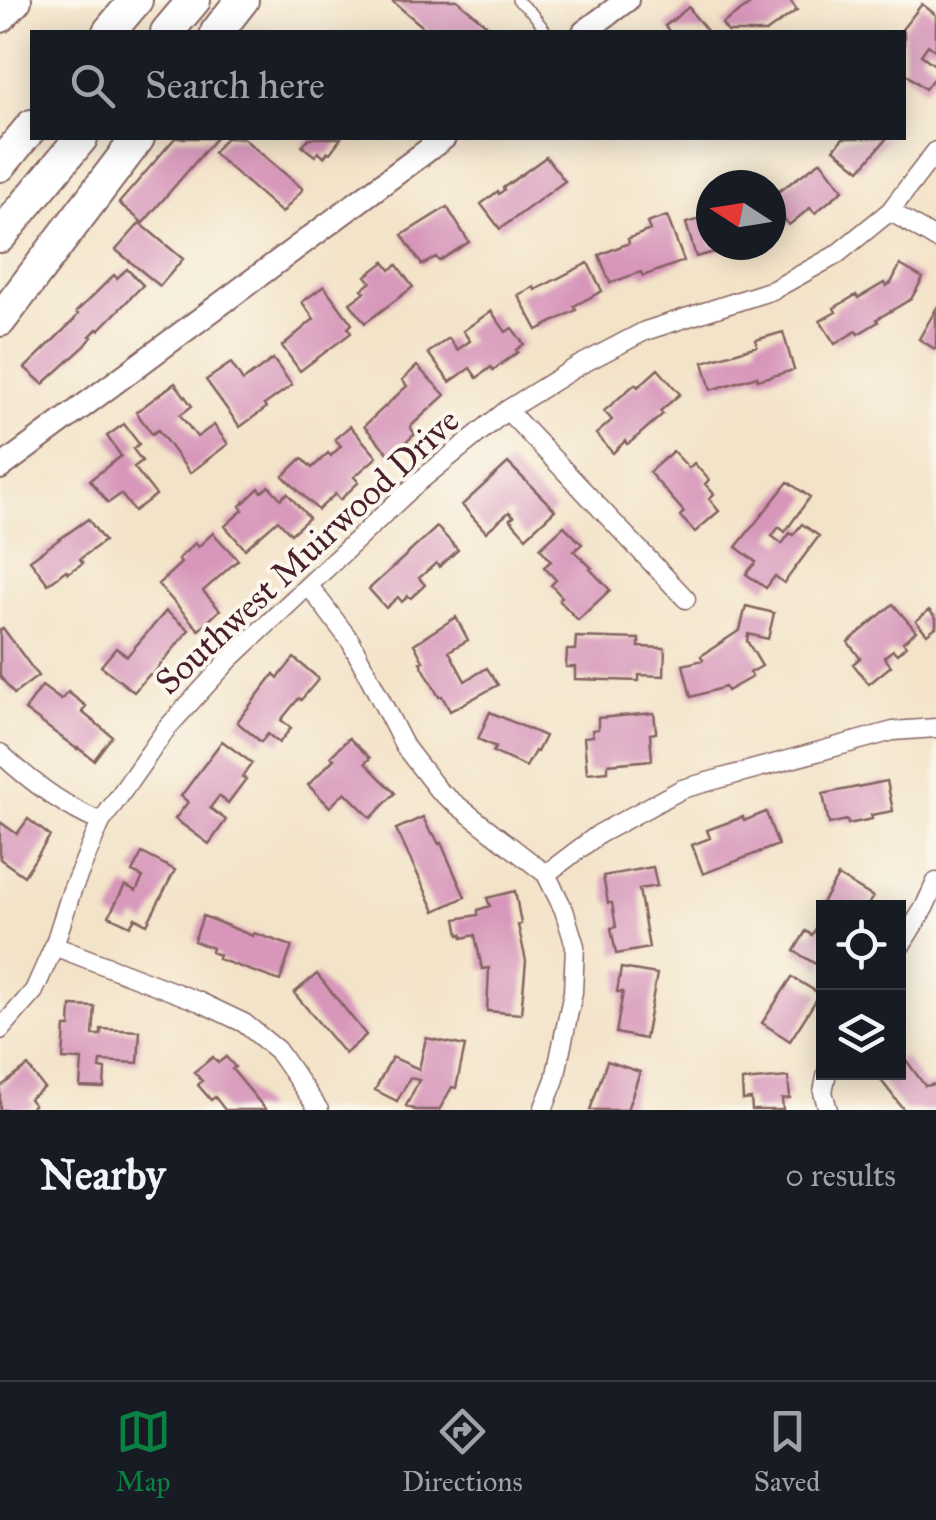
<!DOCTYPE html>
<html lang="en">
<head>
<meta charset="utf-8">
<style>
	:root { --surface:#171b24; --page:#242831; --text:#f1f3f6; --muted:#9ea1a6; --line:#363941; --accent:#0b8043 }
	body { margin:0; font-family:"IM FELL Great Primer",serif; background:var(--page); color:var(--text) }
	.controls { position:absolute; right:30px; bottom:30px; display:grid; overflow:hidden; border-radius:0px; box-shadow:0 5px 25px #0003 }
	.controls button { width:90px; height:90px; display:grid; place-items:center; padding:0; border:0; border-bottom:2px solid var(--line); background:var(--surface); color:var(--text); font:50px sans-serif }
	.compass { position:absolute; left:696px; top:170px; width:90px; height:90px; border-radius:50%; background:var(--surface); box-shadow:0 5px 25px #0003; rotate:282deg }
	.list { margin:0; padding:0; list-style:none }
	h2 { display:flex; justify-content:space-between; align-items:center; height:130px; margin:0; padding:0 40px; font-size:42px }
	h2 small { font-size:32px; font-weight:400; color:var(--muted) }
	.icon { flex:none; width:55px; height:55px; fill:none; stroke:currentColor; stroke-width:2; stroke-linecap:round; stroke-linejoin:round }
	.map { position:relative; flex:none; width:936px; height:1110px; overflow:hidden }
	.search { position:absolute; background:var(--surface); box-shadow:0 5px 25px #0003; left:30px; right:30px; top:30px; height:110px; display:flex; align-items:center; gap:25px; box-sizing:border-box; padding:0 35px; border-radius:0px; color:var(--muted); font-size:38px }
	.sheet { height:270px; background:var(--surface) }
	nav { display:flex; justify-content:space-around; align-items:center; box-sizing:border-box; height:140px; border-top:2px solid var(--line); background:var(--surface); font-size:28px; color:var(--muted) }
	nav a { display:grid; justify-items:center; gap:5px }
	nav .on { color:var(--accent) }
	.map>svg:first-child { display:block }
	.building { fill:#d796ba }
	.lines { fill:none; stroke-linecap:round; stroke-linejoin:round }
	.service-casing { stroke:#856462; stroke-width:12 }
	.minor-casing { stroke:#856462; stroke-width:21 }
	.tertiary-casing { stroke:#856462; stroke-width:26 }
	.motorway-casing { stroke:#856462; stroke-width:36 }
	.service { stroke:#fff; stroke-width:9 }
	.minor { stroke:#fff; stroke-width:18 }
	.tertiary { stroke:#fff; stroke-width:22 }
	.motorway { stroke:#fff; stroke-width:32 }
	.labels { text-anchor:middle; stroke-width:8; stroke-linejoin:round; paint-order:stroke }
	.street-label { font-size:35px; fill:#4a1f2b; stroke:#fbf7ec }
</style>
</head>
<body>
<div class="map">
<svg width="936" height="1110" viewBox="0 0 936 1110">
	<rect width="100%" height="100%" fill="#fbf7ec"/>
	<filter id="ink" filterUnits="userSpaceOnUse"><feTurbulence type="fractalNoise" baseFrequency=".01" numOctaves="2"/><feDisplacementMap in="SourceGraphic" scale="20" xChannelSelector="R" yChannelSelector="G"/><feConvolveMatrix kernelMatrix="1 2 1 2 8 2 1 2 1" color-interpolation-filters="sRGB"/></filter>
	<filter id="wash" filterUnits="userSpaceOnUse"><feTurbulence type="fractalNoise" baseFrequency=".0048" numOctaves="4" result="noise"/><feDisplacementMap in="SourceGraphic" scale="40" xChannelSelector="R" yChannelSelector="G"/><feGaussianBlur stdDeviation="2.25" result="paint"/><feColorMatrix in="noise" values="0 0 0 0 0 0 0 0 0 0 0 0 0 0 0 0 0 1.4 0 .05"/><feComposite in="paint" operator="in"/></filter>
	<g filter="url(#wash)">
		<rect width="100%" height="100%" fill="#f3e3c8"/>
		<g id="blocks">
			<path class="building" d="M391 0H457L495 32H429Z
				M756 0H790L797 10 766 32H728L722 24Z
				M922 4 936 15V51L928 45 921 55 936 66V75L925 89 904 72V32H900Z
				M689 7 694 15 708 32H670L665 26Z
				M175 138H216L143 223 119 203Z
				M226 138H243L303 189 282 213 213 153Z
				M309 138H341L330 153 328 152 324 157 318 152 315 156 302 146Z
				M843 138H887L860 170 834 149Z
				M546 157 565 181 500 229 481 204 498 191 499 194 504 190 503 188Z
				M821 161 843 190 815 213 810 208 789 225 771 202V197Z
				M447 207 469 242 439 261 436 257 422 265 402 235Z
				M667 216 684 261 643 276 641 272 610 283 599 255 629 243 628 239 630 238 650 230 647 223Z
				M711 216V245H724L725 249 696 257 686 223Z
				M140 223 183 259 160 286 116 250Z
				M384 262 390 270 397 265 413 287 365 323 350 303 365 292 362 289 371 282 366 276Z
				M588 263 602 291 574 306 576 310 537 330 518 295 534 287 535 290Z
				M900 265 923 278 911 299 877 319 878 322 858 334 856 331 835 344 820 321 836 312 834 308 856 295 858 298 884 283 886 286 891 283Z
				M127 269 143 285 99 330 97 329 90 336 92 337 85 346 43 384 25 368 74 320 78 314 76 312 114 275 117 278Z
				M324 286 352 324 348 328 351 333 300 371 282 346 314 319 302 302Z
				M936 309V346L935 349 919 339Z
				M491 311 506 332 512 328 524 344 516 350 518 352 493 370 491 367 477 378 470 368 450 382 428 353 449 338 457 350 470 341 463 331Z
				M783 332 794 370 758 380 757 376 711 390 703 362 757 346 756 340Z
				M273 359 292 385 264 405 266 408 240 427 206 380 231 363 243 381Z
				M417 366 445 395 410 427 415 434 391 456 364 426 407 386 402 380Z
				M658 369 680 394 660 411 663 414 632 441 627 444 625 441 613 453 596 434 612 420 604 411 635 384 638 387Z
				M175 383 192 406 180 415 197 437 214 425 228 444 190 473 158 430 152 434 136 412Z
				M124 424 139 444 133 449 142 461 134 467 156 495 134 511 121 494 108 503 90 480 121 456 107 436Z
				M350 426 377 457 354 477 359 482 340 500 335 494 318 510 283 476 302 458 312 468 328 453 331 456 341 446 335 439Z
				M673 451 689 468 694 463 709 480 705 484 714 494 709 499 719 511 695 532 680 516 684 512 649 472Z
				M508 463 555 510 526 537 510 519 514 516 509 512 486 532 462 505Z
				M788 482 810 497 785 532 779 527 772 536 782 544 790 533 793 535 802 524 819 536 784 583 775 576 766 588 746 574 756 562 736 547Z
				M269 486 281 499 287 493 309 518 291 534 278 520 245 549 225 526 243 510 240 506 259 488 262 492Z
				M88 519 104 541 80 559 83 563 68 573 66 570 48 584 30 560Z
				M564 526 582 544 574 551 592 568 590 569 610 590 578 620 559 600 562 597 551 585 556 580 544 567 551 561 540 548Z
				M437 527 458 550 439 567 436 563 419 578 425 585 411 598 408 596 402 602 398 597 386 608 369 589Z
				M213 533 238 560 203 591 220 610 199 630 158 584 181 563 178 559 195 543 198 547Z
				M893 604 916 631 903 642 906 646 897 654 893 650 884 657 891 666 869 684 853 664 860 658 848 642Z
				M746 606 774 613 768 639 748 634 747 641 762 666 750 673 752 677 727 691 725 687 691 697 683 665 703 660 701 656 740 630Z
				M929 610 936 618V627L927 634 916 621Z
				M166 611 189 630 152 675H149L134 692 101 666 116 648 127 656Z
				M456 617 468 640 449 651 465 681 487 668 498 685 450 711 442 696 439 697 420 662 423 661 414 644Z
				M3 628 38 676 14 694 0 676V630Z
				M576 637 639 639V647L665 648 664 676 639 675V681L575 679V667H566L567 650H575Z
				M294 658 318 678 317 681 301 700 299 698 281 720 291 728 279 743 268 734 261 742 237 722 274 674 278 678Z
				M42 686 61 700 68 692 86 706 82 712 112 736 94 760 78 748 77 749 25 710Z
				M490 712 545 736 537 752 535 751 526 767 493 752 496 747 478 739Z
				M654 713 656 730V733L650 734 652 760 608 764V771L587 773 584 737 593 736 592 730 598 729V718Z
				M349 738 370 758 365 763 395 793 371 818 345 792 330 807 308 785 334 759 331 756Z
				M222 741 252 763 242 777 246 779 228 803 219 796 210 808 226 820 209 844 175 819 188 802 181 796Z
				M887 781 893 811 871 815 872 819 848 824 847 820 829 824 823 794Z
				M766 812 778 845 703 874 692 845 710 838 707 830 743 817 744 821Z
				M423 817 431 834 433 833 439 844 441 843 465 897 435 911 396 829Z
				M28 819 50 836 24 876 0 859V822L17 834Z
				M142 853 175 870 147 924 135 918 130 926 109 916 125 885 136 891 143 877 132 872Z
				M653 867 657 886 639 889 649 948 616 954 611 928 616 927 612 903H608L603 876Z
				M838 876 873 897 866 908 820 906Z
				M515 891 521 924 518 925 526 961 521 1014 487 1011 489 968 482 969 475 935 463 938 462 934 459 935 456 919 478 915V910L490 906 487 898Z
				M203 916 253 936 254 933 292 946 280 981 218 959 219 955 211 952 212 948 194 941Z
				M824 916V969L794 951 806 931 812 935Z
				M621 968 657 974 645 1039 616 1033 623 992H617Z
				M317 974 366 1035 345 1054 294 993Z
				M792 977 820 994 790 1041 762 1023Z
				M71 1006 95 1007 93 1035H101V1029L140 1031 138 1063 101 1061 100 1068 105 1069 104 1088 80 1087 82 1060 63 1059 65 1027H70Z
				M426 1038 465 1046 456 1088 452 1087 439 1110H415L406 1106 419 1080 410 1078 397 1101 375 1090 392 1057 419 1069Z
				M903 1056 925 1086 936 1084V1110H904L877 1075 880 1072H898V1059Z
				M213 1057 218 1063 226 1057 235 1067 232 1069 266 1110H225L215 1097 211 1100 198 1085 202 1081 194 1072Z
				M607 1061 640 1072 627 1110H590Z
				M28 1066 44 1088 29 1099 34 1105 28 1110H0V1087Z
				M788 1077 790 1098 782 1099 783 1110H752L751 1099 743 1100 742 1081Z"/>
		</g>
	</g>
	<g filter="url(#ink)">
		<use href="#blocks" fill-opacity="0" stroke="#856462" stroke-width="2.5"/>
		<g class="lines">
			<defs>
				<path id="service" d="M517 0 532 13 547 32"/>
				<path id="minor" d="M890 211 936 239
					M507 410 686 599
					M309 586 351 642 405 747 439 791 546 874 564 910 575 946 573 992 555 1079 543 1110
					M0 753C29 780 64 807 101 822
					M546 874 599 834 682 789 893 731 936 728
					M54 946 200 1002 244 1023 277 1050 319 1110
					M898 950 924 908 936 882
					M0 1030 34 991 54 946 72 890 101 822 167 728 230 659 416 484 507 410 578 366 645 331 773 290 836 255 890 211 936 151
					M827 1072 823 1092 828 1110"/>
				<path id="tertiary" d="M584 32 627 0
					M0 468 444 138"/>
				<path id="motorway" d="M0 16 15 0
					M109 32 136 0
					M167 32 194 0
					M217 32 242 0
					M0 165 32 126
					M0 236 81 138
					M0 320 138 138"/>
			</defs>
			<use href="#service" class="service-casing"/>
			<use href="#minor" class="minor-casing"/>
			<use href="#tertiary" class="tertiary-casing"/>
			<use href="#motorway" class="motorway-casing"/>
			<use href="#service" class="service"/>
			<use href="#minor" class="minor"/>
			<use href="#tertiary" class="tertiary"/>
			<use href="#motorway" class="motorway"/>
		</g>
	</g>
	<g class="labels">
		<g class="street-label">
			<text transform="translate(307 551) rotate(-43)" y="12">Southwest Muirwood Drive</text>
		</g>
	</g>
</svg>
<div class="controls">
<button><svg class="icon" aria-label="locate" viewBox="0 0 24 24"><circle cx="12" cy="12" r="6"/><path d="M12 2v4M12 18v4M2 12h4M18 12h4"/></svg></button>
<button><svg class="icon" aria-label="layers" viewBox="0 0 24 24"><path d="M12 4l9 5-9 5-9-5zM3 14l9 5 9-5"/></svg></button>
</div>
<svg class="compass" viewBox="-18 -18 36 36"><path d="M0-13l5 13h-10z" fill="#e53935"/><path d="M0 13l5-13h-10z" fill="#9ea1a6"/></svg>
<div class="search"><svg class="icon" aria-label="search" viewBox="0 0 24 24"><circle cx="10" cy="10" r="6"/><path d="M15 15l6 6"/></svg>Search here</div>
</div>
<section class="sheet">
<h2>Nearby<small>0 results</small></h2>
<ul class="list">
</ul>
</section>
<nav>
<a class="on"><svg class="icon" aria-label="map" viewBox="0 0 24 24"><path d="M3 6l6-2 6 2 6-2v14l-6 2-6-2-6 2zM9 4v14M15 6v14"/></svg>Map</a>
<a><svg class="icon" aria-label="directions" viewBox="0 0 24 24"><path d="M12 3l9 9-9 9-9-9zM9 14v-3h6M13 9l2 2-2 2"/></svg>Directions</a>
<a><svg class="icon" aria-label="saved" viewBox="0 0 24 24"><path d="M7 4h10v16l-5-4-5 4z"/></svg>Saved</a>
</nav>
</body>
</html>
